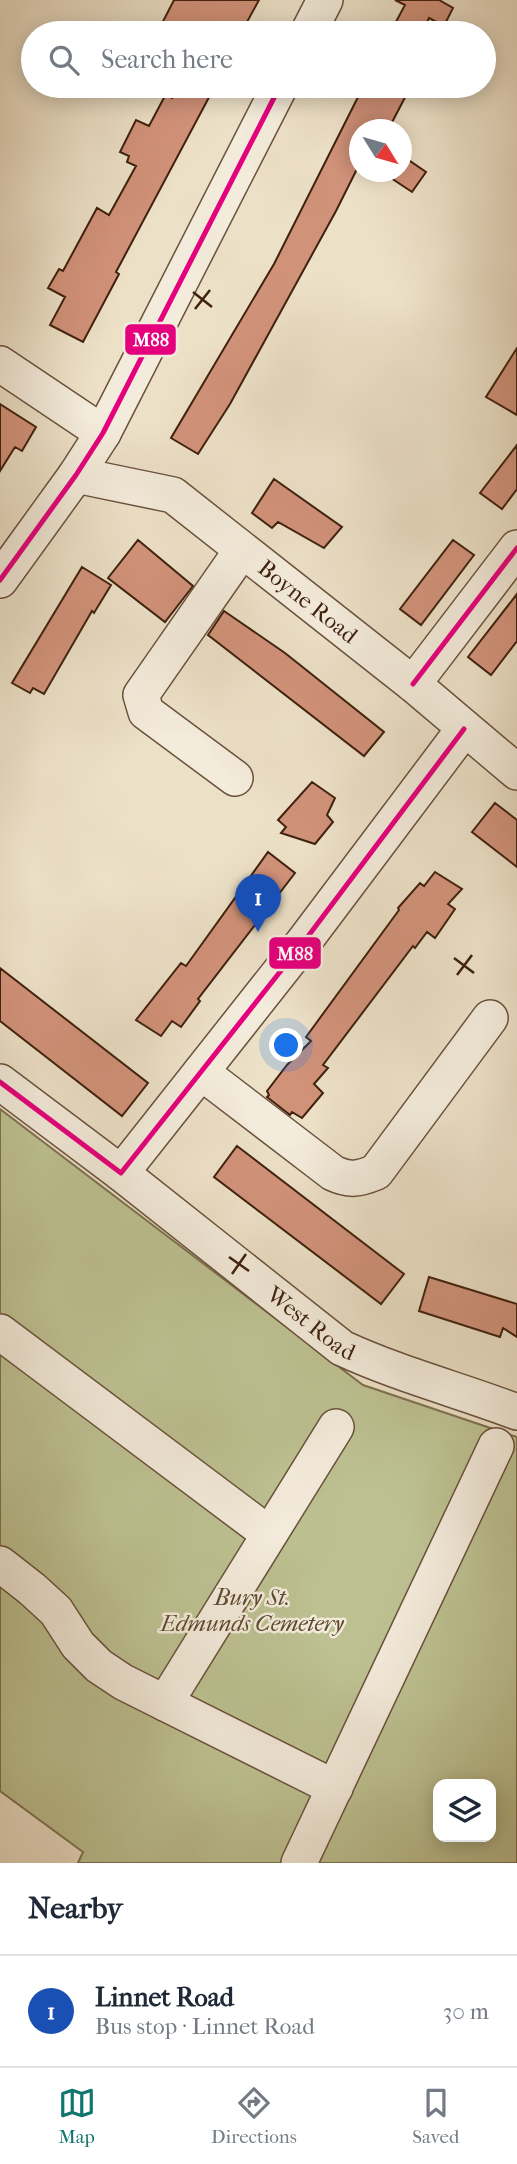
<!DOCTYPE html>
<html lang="en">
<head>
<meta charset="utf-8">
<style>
	:root { --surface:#fff; --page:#f2f2f3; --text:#1f2937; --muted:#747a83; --line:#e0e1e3; --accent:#0f766e }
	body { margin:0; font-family:"IM FELL French Canon",serif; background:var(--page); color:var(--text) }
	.controls { position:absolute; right:21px; bottom:21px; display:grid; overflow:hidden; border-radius:14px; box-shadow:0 4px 18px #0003 }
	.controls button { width:63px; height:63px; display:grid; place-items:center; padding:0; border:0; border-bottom:2px solid var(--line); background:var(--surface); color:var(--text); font:35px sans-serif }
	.compass { position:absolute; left:349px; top:119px; width:63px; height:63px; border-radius:50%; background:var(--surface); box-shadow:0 4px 18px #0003; rotate:127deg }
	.you { position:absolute; left:287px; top:1046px; width:24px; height:24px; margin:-18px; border:5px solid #fff; border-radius:50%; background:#1a73e8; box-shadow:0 0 0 10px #1a73e833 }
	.badge { display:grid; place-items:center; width:46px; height:46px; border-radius:50%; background:var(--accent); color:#fff; font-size:23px; font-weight:700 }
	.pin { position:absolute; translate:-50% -58px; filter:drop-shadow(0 2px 4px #0008) }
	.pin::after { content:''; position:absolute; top:37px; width:24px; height:21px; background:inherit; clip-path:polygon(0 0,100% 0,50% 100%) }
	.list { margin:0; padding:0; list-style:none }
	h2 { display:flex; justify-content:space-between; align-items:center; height:91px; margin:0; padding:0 28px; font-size:30px }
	h2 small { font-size:23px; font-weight:400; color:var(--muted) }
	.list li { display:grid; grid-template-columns:46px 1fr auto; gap:21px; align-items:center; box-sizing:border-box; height:112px; padding:0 28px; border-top:2px solid var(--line) }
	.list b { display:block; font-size:26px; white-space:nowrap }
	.list p { margin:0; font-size:23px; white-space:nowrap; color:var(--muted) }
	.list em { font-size:23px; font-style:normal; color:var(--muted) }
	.icon { flex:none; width:38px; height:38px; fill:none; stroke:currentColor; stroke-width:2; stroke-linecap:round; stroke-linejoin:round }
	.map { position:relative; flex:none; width:517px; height:1863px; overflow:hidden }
	.search { position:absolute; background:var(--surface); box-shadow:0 4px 18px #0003; left:21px; right:21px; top:21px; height:77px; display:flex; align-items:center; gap:18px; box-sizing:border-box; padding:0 24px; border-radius:38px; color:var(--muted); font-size:26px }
	.sheet { height:203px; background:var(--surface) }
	nav { display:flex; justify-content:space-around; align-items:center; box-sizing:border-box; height:98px; border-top:2px solid var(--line); background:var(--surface); font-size:19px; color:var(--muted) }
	nav a { display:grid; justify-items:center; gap:4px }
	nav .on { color:var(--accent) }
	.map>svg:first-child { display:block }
	.green { fill:#bdc192; stroke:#7e7150; stroke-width:2; fill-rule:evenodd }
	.building { fill:#d1927a; stroke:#3f210d; stroke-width:2 }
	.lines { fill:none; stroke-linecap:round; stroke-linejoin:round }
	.minor-casing { stroke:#6a513c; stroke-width:38 }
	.minor { stroke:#f3ebdb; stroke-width:35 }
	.bus-1-casing { stroke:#f3ebdb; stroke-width:10 }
	.bus-1 { stroke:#e5007d; stroke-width:5 }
	.ticks { fill:none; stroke:#3f210d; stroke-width:2.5 }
	.labels { text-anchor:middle; stroke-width:5; stroke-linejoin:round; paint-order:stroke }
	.street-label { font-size:23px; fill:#3f210d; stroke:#f3ebdb }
	.park-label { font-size:23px; font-style:italic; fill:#5e492e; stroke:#f3ebdb }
	.line-badge { stroke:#f3ebdb; stroke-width:2.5 }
	.badge-label { font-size:19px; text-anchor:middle; font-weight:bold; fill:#fff }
</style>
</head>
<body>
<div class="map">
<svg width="517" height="1863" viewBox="0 0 517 1863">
	<rect width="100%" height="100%" fill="#ece0c7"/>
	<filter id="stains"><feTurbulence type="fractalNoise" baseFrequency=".00286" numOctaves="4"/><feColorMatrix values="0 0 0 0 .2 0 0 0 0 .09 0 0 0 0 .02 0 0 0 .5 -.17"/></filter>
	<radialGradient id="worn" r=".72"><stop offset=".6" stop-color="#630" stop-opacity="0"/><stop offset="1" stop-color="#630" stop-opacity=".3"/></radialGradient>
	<path class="green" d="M0 1109 363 1385 517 1437V1863H78L83 1852 0 1791ZM438 1784H491V1837H438Z"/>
	<path class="building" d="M174 0H259L241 33H157Z
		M395 0H439L453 8 444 26 429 18 422 33H390L405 5Z
		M179 86H215L116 272 119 274 83 342 50 325 65 297 48 288 59 269 63 271 97 208 109 215 136 166 127 162 129 156 120 152 136 120 149 126 166 94 172 98Z
		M368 86H411L388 130H360V163L336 211 230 404 198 454 171 438 274 264 359 95 362 97Z
		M402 161H410L426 172 412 192 391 178 395 172H402Z
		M517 348V415L486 397Z
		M0 404 36 427 22 451 15 447 0 471Z
		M517 445V489L502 509 480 493Z
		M274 479 342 527 324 548 278 522 272 528 252 513Z
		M138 540 193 586 165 622 108 578Z
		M453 540 474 555 421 625 400 609Z
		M82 567 111 585 94 613 92 611 44 694 33 688 30 693 12 683Z
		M517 594V641L491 675 468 657Z
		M224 611 285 653 384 732 364 756 208 635Z
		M312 782 335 798 327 815 333 822 315 844 281 833 286 827 278 820Z
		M495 803 517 820V867L472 832Z
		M268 852 295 873 198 999 200 1001 181 1027 172 1021 161 1036 136 1020 181 963 186 966Z
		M435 872 462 889 448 904 455 909 435 938 427 932 415 948 413 946 323 1065 328 1068 314 1084 323 1093 302 1118 292 1112 290 1115 267 1097 269 1095 267 1091 287 1065 311 1041 306 1037 399 910 398 908 420 883 424 886Z
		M0 968 148 1083 122 1116 0 1021Z
		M237 1146 404 1274 381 1304 214 1177Z
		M429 1277 517 1304V1337L503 1328 500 1337 419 1311Z"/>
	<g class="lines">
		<defs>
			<g id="minor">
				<path d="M308 33 325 0"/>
				<path d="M0 364 103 433"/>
				<path id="s1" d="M76 475 173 495 413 684 517 772"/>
				<path d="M0 580 76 475 103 433 280 86"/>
				<path d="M413 684 517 548"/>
				<path d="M235 778 146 712 141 695 242 550"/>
				<path d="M201 1072 333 1173C350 1181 359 1179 376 1172L490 1018"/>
				<path id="s2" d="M0 1082 121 1173 342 1348C398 1374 459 1390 517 1412"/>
				<path d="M121 1173 306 939 464 729"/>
				<path d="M0 1332 269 1534"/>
				<path d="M0 1564 32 1589 56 1611 78 1645 99 1666 123 1682 335 1788"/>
				<path d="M165 1703 336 1427"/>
				<path d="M299 1863 496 1446"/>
			</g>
		</defs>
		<use href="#minor" class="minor-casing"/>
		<use href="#minor" class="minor"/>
		<defs>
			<path id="bus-1" d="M0 580 76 475 103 433 280 86
				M413 684 517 548
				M0 1082 121 1173
				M121 1173 306 939 464 729"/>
		</defs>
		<use href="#bus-1" class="bus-1-casing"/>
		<use href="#bus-1" class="bus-1"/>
	</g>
	<path class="ticks" d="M193 292 212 307M195 309 210 290M454 958 474 973M457 975 472 955M229 1257 249 1271M232 1274 246 1254"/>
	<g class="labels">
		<g class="street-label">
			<text dy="8" stroke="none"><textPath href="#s1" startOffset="271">Boyne Road</textPath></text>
			<text dy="8" stroke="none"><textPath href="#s2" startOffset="394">West Road</textPath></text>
		</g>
		<g class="park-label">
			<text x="252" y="1605">Bury St.<tspan x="252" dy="26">Edmunds Cemetery</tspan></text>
		</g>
	</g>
	<g class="line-badge">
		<rect x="124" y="323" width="53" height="33" rx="7" fill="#e5007d"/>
		<rect x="268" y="936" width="54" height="34" rx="7" fill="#e5007d"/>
	</g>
	<g class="badge-label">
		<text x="151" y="346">M88</text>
		<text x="295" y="960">M88</text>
	</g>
	<rect width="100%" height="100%" filter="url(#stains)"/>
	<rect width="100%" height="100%" fill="url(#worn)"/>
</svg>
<div class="controls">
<button><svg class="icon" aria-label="layers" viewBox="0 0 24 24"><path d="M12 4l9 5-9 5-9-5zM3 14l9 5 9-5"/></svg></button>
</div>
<svg class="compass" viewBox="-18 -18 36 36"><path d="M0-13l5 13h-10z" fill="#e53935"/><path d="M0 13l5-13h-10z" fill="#747a83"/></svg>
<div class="you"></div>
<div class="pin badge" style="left:258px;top:932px;background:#1a4fb4">1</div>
<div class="search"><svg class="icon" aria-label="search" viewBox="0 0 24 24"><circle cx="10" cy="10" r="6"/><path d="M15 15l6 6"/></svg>Search here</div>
</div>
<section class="sheet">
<h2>Nearby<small></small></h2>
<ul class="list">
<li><span class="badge" style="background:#1a4fb4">1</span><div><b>Linnet Road</b><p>Bus stop · Linnet Road</p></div><em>30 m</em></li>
</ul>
</section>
<nav>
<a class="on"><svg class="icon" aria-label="map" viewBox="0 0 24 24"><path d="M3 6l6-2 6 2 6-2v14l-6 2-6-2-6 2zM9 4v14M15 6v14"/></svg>Map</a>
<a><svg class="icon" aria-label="directions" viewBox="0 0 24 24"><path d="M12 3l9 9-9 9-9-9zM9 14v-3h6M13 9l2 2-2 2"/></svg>Directions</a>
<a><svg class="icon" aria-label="saved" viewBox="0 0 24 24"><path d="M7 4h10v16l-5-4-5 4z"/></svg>Saved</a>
</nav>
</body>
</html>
